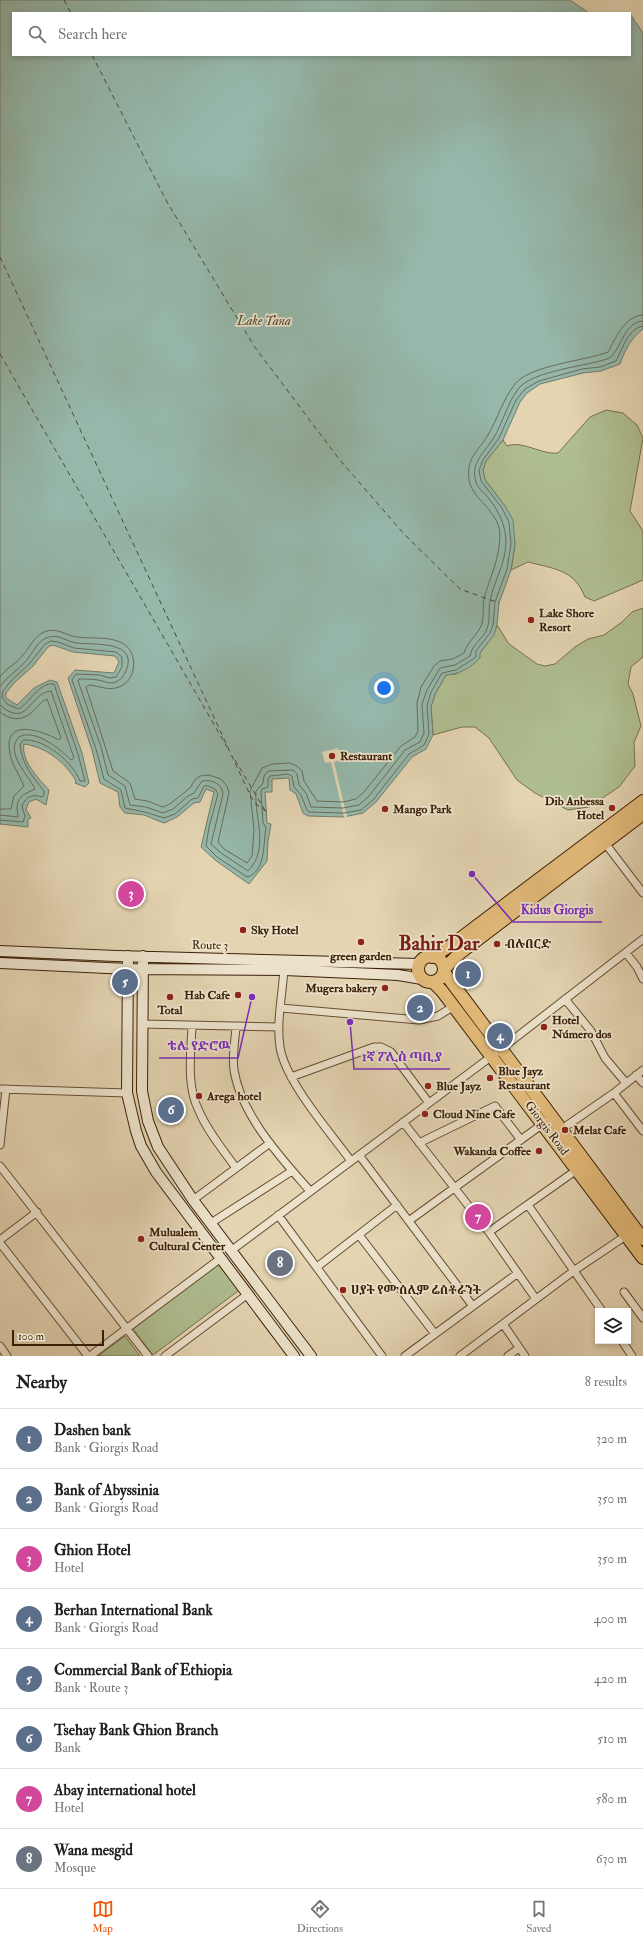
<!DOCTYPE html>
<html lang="en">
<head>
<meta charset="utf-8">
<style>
	:root { --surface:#fff; --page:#f2f2f2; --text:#202124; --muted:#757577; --line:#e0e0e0; --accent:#ea580c }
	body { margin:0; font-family:"IM FELL Double Pica","Noto Serif Ethiopic",serif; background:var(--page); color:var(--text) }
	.controls { position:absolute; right:12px; bottom:12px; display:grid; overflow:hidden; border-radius:0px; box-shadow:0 2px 6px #0003 }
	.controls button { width:36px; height:36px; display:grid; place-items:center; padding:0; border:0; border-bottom:1px solid var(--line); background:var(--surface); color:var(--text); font:20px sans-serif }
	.scale { position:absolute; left:12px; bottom:10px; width:92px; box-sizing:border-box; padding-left:4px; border:2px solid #3c2108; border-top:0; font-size:11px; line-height:14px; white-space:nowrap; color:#3c2108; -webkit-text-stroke:3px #ede3cd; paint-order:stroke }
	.you { position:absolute; left:384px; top:688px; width:14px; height:14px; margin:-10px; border:3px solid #fff; border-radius:50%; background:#1a73e8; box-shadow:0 0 0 6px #1a73e833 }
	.badge { display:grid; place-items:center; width:26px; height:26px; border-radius:50%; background:var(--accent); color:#fff; font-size:13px; font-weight:700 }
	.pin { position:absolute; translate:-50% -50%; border:2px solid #fff; box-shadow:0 1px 4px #0006 }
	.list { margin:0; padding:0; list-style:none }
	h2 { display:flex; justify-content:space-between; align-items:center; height:52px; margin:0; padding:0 16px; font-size:17px }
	h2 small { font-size:13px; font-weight:400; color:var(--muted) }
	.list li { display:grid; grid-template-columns:26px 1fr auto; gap:12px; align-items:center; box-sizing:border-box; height:60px; padding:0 16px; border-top:1px solid var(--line) }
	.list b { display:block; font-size:15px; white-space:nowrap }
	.list p { margin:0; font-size:13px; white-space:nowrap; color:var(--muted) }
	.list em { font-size:13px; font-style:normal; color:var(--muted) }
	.icon { flex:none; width:22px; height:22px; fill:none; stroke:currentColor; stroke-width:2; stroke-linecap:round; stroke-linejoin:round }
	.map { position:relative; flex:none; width:643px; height:1356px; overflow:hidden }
	.search { position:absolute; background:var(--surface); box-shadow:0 2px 6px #0003; left:12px; right:12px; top:12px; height:44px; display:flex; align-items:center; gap:10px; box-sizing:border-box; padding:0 14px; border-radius:0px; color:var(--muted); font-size:15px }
	.sheet { height:532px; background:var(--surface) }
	nav { display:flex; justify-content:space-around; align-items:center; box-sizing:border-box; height:56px; border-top:1px solid var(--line); background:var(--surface); font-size:11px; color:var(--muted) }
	nav a { display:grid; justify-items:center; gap:2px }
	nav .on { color:var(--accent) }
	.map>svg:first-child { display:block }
	.green { fill:#afbe90; stroke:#76704c }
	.water { fill:#95b8ab; stroke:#717c6a }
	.pier { fill:#e4d4b2 }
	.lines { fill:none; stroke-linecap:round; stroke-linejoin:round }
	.shore { stroke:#686c5a; stroke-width:1 }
	.ferry { stroke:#524731; stroke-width:1; stroke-dasharray:5 4; stroke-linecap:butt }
	.street-casing { stroke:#664e32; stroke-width:9 }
	.secondary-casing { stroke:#3c2108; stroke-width:12 }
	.highway-casing { stroke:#3c2108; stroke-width:14 }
	.street { stroke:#ede3cd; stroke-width:7 }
	.secondary { stroke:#ede3cd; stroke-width:10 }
	.highway { stroke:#e2ba79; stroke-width:12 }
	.poi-dot { fill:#8f2418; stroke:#ede3cd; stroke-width:1.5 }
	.labels { text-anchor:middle; stroke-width:3.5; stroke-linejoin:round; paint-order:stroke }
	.poi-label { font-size:12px; font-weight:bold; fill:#3c2108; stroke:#ede3cd; text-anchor:start }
	.street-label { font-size:12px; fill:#3c2108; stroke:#ede3cd }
	.water-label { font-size:13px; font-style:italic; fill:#524731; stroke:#ede3cd }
	.town-label { font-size:20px; font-weight:bold; fill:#7a1f14; stroke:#ede3cd }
	.leader { fill:none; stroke:#7b2cbf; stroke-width:1.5 }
	.callout-dot { fill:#7b2cbf; stroke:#ede3cd; stroke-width:1.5 }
	.callout-label { font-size:13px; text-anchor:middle; font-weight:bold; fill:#7b2cbf; stroke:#ede3cd; stroke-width:3.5; stroke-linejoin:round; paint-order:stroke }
</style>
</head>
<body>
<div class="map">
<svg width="643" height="1356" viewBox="0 0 643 1356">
	<rect width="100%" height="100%" fill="#e4d4b2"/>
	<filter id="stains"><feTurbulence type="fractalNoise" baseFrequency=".005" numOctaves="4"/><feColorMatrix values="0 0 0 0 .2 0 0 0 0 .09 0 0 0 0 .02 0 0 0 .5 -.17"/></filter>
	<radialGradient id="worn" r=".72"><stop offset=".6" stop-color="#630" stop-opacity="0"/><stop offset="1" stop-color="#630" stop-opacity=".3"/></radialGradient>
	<path class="green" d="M606 410 623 413 637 425 643 438 630 511 643 531V580L594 601 585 597C574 569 554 569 528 562L511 570 515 544 505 506 485 480 483 470 486 461 503 440 507 446C522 440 542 455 558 453L590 417Z
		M643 608V657L631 667 628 684 633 694 641 726 634 742 635 766 619 787 589 807 568 810 535 793 517 780 489 738 475 727H462L433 735 431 707 435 694 446 675C449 674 455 675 458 673 472 665 492 640 497 625L509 644 537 664 545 666 555 664 575 647 588 639 604 635 622 622 632 612Z
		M222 1261 242 1288 153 1355 133 1329Z
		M125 1336 140 1356H98Z"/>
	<path class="water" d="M0 0H570L589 13H13V55H630V14L643 33V329C631 338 625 350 620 364L601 371 583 373 540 384 527 393 520 402 503 440 486 461 483 470 485 480 505 506 513 520 515 544 511 570 499 603 497 625 494 635 480 653V658C470 668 460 674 446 675L435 694 431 707 433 735 426 749 412 757 376 802 363 813 344 817 308 816 303 813 296 794 290 790 289 778 272 779V792H265L267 823 271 824 268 841 267 861 249 884 215 860 201 847 214 792 206 789 200 802 194 803 177 817 164 823 144 815 125 813 120 807 118 792 100 783 92 750 68 678 75 670 114 673 119 662 115 656 73 652 53 645 48 647 33 666 14 683 6 693V698L17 705 34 688 50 680 57 682 82 753 89 783 85 787 75 783 76 781C65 762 46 747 24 744 21 761 38 778 49 790L46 805 36 799 29 802 26 809 31 818 28 819V827L0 824Z"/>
	<path class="pier" d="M338 748 341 760 334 762 347 817H344L331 762 325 763 322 752Z"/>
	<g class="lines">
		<path class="shore" d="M0 677C6 668 16 664 22 656 29 649 33 638 42 633 56 626 64 635 77 637 91 639 109 636 122 643 139 651 137 681 119 687 109 691 99 686 89 685L86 687 113 771 130 783 135 799 147 801 163 807 170 804 190 788 195 780 200 776 209 775 221 779 227 786 229 793 218 842 224 849 247 863 252 856 254 830 250 791 262 768 272 764 290 763 297 766 302 771 304 781 317 801 343 802 356 799 364 792 401 746 415 737 418 731 417 703 421 687 434 666 440 661 453 659 464 653C467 643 475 637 480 628 485 619 482 608 484 599 490 576 500 559 500 534 499 511 472 499 469 480 466 457 478 452 488 435 498 418 503 399 515 384 530 365 585 361 608 352 616 338 624 316 643 315
			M0 686C8 676 18 670 26 661 33 653 37 642 46 638 58 633 65 641 76 643 93 645 139 640 126 671 123 678 119 681 113 683 107 683 103 681 98 680 92 679 85 679 79 679L78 681 101 747 108 775 125 786 130 805 146 807 163 813 173 809 188 796 194 793 202 781C212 779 222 784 223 794L211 844 221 853 248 871C270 849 254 817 256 791L263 783 264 776 268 771 293 770 297 774 299 785 306 793 311 807 343 808 359 805 369 796 405 750 420 742 424 733 422 704 427 690 440 668 455 665 470 656C472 645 481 640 486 631 491 621 488 611 490 601 494 580 505 566 506 543 506 524 498 510 487 496 483 492 477 487 476 482 470 463 484 453 493 439 503 423 507 403 519 388 533 371 586 366 607 359 621 354 622 322 643 321
			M0 705C28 730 29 693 51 691L74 758 71 760C60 749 35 728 19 737 4 752 29 776 35 789 27 793 18 795 17 807 17 810 18 813 18 817L0 815
			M0 712C14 723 26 720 37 707 41 703 42 701 47 699L61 738 59 740C38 729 0 717 11 758 14 768 20 776 24 786L14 796 11 809H0
			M0 820 23 822 25 816 22 806C26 796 33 794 42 797L44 795V791C32 776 22 764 20 745L23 740C44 738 73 762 80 781H85L78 754 54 684C38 682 30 704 18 709L7 704 2 697 3 691 11 681 30 663 45 644 51 641 58 642 74 648 116 652 122 657V667L116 677 109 678 100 675 76 674 72 680 96 749 104 779 121 790 125 808 145 812 164 818 175 814 192 799 198 798 204 786H208L215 789 218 794 209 827 206 846 217 857 247 877C266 872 263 843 266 828L263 823 261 792 262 789 268 787V779L270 776 288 774 292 776 294 787 301 795 307 810 309 812 344 813 361 810 373 800 409 754 424 745 429 734 427 706 431 692 442 673 456 670 476 657V651L490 633 493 625 495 602 507 569 511 544 509 522 502 508 481 481 479 470 483 460 499 438 516 400 525 389 539 381 582 369 600 367 616 361C622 350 628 328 643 326"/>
		<path class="ferry" d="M64 0 71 13
			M92 55 167 202 254 346 339 459 404 534 460 589 499 603
			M0 257 251 797 256 804 267 812
			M0 354 227 747
			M235 760 266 812"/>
		<defs>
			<path id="street" d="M605 843 643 893
				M626 953 637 967 643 979
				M284 967C283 993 276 1021 280 1047 285 1081 330 1132 351 1161
				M565 999 591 1031 605 1058 626 1083
				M281 1008 419 1020 438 1016 454 1006
				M142 1024 279 1027
				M192 1026C191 1053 186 1086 199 1111 208 1132 223 1150 236 1168
				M236 1027C235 1041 232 1056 234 1070 241 1115 281 1158 310 1191
				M636 1075 643 1083
				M291 1077 374 1047H381L391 1052 429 1103
				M0 1089 127 1093
				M614 1093 643 1131
				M403 1122 489 1232 536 1299
				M559 1131 614 1093 643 1070
				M419 1143 495 1106 521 1140
				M0 1145 6 1089
				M359 1155 472 1305
				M0 1166 148 1356
				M193 1200 270 1143
				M528 1205 602 1311
				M278 1215 382 1356
				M410 1220 551 1118
				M211 1223 292 1171
				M489 1232 578 1169
				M359 1235 435 1334
				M0 1240 37 1212
				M0 1243 88 1356
				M232 1250 492 1056 643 939
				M317 1267 397 1205
				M624 1292 643 1318
				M503 1324 525 1356
				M622 1341 632 1356
				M0 1346 7 1356
				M90 1356 221 1258
				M165 1356 248 1294
				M405 1356 518 1273
				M460 1356 575 1270 627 1235
				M508 1356 519 1348"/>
			<path id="secondary" d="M0 951 116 956 419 964
				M128 956 127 1093 136 1131 141 1146 156 1172 294 1356
				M143 956 142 1091 148 1121 158 1147 193 1200 311 1356
				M0 963 128 969 284 970 398 975 422 979"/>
			<path id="highway" d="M418 969a13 13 0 1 1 26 0a13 13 0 1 1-26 0Z
				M432 957 453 944 643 801
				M444 969 460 953 643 814
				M444 972 643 1239
				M433 982 442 991 643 1258"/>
		</defs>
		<use href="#street" class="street-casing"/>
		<use href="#secondary" class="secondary-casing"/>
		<use href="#highway" class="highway-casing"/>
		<use href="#street" class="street"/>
		<use href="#secondary" class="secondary"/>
		<use href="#highway" class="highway"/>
	</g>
	<g class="poi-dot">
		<circle cx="531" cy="620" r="4"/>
		<circle cx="332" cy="756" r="4"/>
		<circle cx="612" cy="808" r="4"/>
		<circle cx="385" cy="809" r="4"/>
		<circle cx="243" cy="930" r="4"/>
		<circle cx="361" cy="942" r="4"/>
		<circle cx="497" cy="944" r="4"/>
		<circle cx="385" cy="988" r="4"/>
		<circle cx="238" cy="995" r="4"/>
		<circle cx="170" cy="997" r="4"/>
		<circle cx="544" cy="1027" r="4"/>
		<circle cx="490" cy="1078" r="4"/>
		<circle cx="428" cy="1086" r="4"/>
		<circle cx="199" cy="1096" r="4"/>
		<circle cx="425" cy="1114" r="4"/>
		<circle cx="565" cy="1130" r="4"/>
		<circle cx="539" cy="1151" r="4"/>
		<circle cx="141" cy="1239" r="4"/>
		<circle cx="343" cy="1290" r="4"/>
	</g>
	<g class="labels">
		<g class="poi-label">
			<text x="539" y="617">Lake Shore<tspan x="539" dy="14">Resort</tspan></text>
			<text x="340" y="760">Restaurant</text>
			<text x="604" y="805" text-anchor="end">Dib Anbessa<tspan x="604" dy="14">Hotel</tspan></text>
			<text x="393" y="813">Mango Park</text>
			<text x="251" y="934">Sky Hotel</text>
			<text x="505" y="948">ብሉበርድ</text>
			<text x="361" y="960" text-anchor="middle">green garden</text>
			<text x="377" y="992" text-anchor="end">Mugera bakery</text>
			<text x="230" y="999" text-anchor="end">Hab Cafe</text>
			<text x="170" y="1014" text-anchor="middle">Total</text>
			<text x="552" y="1024">Hotel<tspan x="552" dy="14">Número dos</tspan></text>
			<text x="498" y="1075">Blue Jayz<tspan x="498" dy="14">Restaurant</tspan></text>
			<text x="436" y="1090">Blue Jayz</text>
			<text x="207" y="1100">Arega hotel</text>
			<text x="433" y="1118">Cloud Nine Cafe</text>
			<text x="573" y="1134">Melat Cafe</text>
			<text x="531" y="1155" text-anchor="end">Wakanda Coffee</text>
			<text x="149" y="1236">Mulualem<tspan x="149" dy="14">Cultural Center</tspan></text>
			<text x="351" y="1294">ሀያት የሙስሊም ሬስቶራንት</text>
		</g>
		<g class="street-label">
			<text transform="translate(210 945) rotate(1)" y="4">Route 3</text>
			<text transform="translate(547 1128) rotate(53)" y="4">Giorgis Road</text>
		</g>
		<g class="water-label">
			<text x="264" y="325">Lake Tana</text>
		</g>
		<g class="town-label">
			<text x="439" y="950">Bahir Dar</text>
		</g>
	</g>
	<path class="leader" d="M472 874L513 922H602M252 997L238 1058H159M350 1022L354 1069H450"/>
	<g class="callout-dot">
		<circle cx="472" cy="874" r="4"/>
		<circle cx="252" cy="997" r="4"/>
		<circle cx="350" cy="1022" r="4"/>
	</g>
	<g class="callout-label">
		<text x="557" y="914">Kidus Giorgis</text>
		<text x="199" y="1050">ቴሌ የድሮዉ</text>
		<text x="402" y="1061">1ኛ ፖሊስ ጣቢያ</text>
	</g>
	<rect width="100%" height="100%" filter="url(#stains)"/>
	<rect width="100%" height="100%" fill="url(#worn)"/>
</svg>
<div class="controls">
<button><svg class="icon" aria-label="layers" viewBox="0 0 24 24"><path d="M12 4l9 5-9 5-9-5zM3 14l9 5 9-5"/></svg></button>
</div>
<div class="scale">100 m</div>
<div class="you"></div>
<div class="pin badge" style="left:468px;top:974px;background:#5c6f8a">1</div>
<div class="pin badge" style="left:420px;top:1008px;background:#5c6f8a">2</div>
<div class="pin badge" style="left:131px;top:894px;background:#d1479c">3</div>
<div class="pin badge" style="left:500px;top:1036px;background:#5c6f8a">4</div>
<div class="pin badge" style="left:125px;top:982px;background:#5c6f8a">5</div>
<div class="pin badge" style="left:171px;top:1110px;background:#5c6f8a">6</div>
<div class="pin badge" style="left:478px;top:1217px;background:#d1479c">7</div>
<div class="pin badge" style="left:280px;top:1263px;background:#6b7280">8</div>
<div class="search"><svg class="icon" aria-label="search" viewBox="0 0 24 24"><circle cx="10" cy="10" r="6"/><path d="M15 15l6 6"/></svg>Search here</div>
</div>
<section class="sheet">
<h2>Nearby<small>8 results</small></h2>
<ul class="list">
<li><span class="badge" style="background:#5c6f8a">1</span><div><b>Dashen bank</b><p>Bank · Giorgis Road</p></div><em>320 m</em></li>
<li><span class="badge" style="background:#5c6f8a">2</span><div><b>Bank of Abyssinia</b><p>Bank · Giorgis Road</p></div><em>350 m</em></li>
<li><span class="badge" style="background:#d1479c">3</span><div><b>Ghion Hotel</b><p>Hotel</p></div><em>350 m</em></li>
<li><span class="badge" style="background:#5c6f8a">4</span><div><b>Berhan International Bank</b><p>Bank · Giorgis Road</p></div><em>400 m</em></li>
<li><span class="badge" style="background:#5c6f8a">5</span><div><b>Commercial Bank of Ethiopia</b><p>Bank · Route 3</p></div><em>420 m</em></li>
<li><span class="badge" style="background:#5c6f8a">6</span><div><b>Tsehay Bank Ghion Branch</b><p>Bank</p></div><em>510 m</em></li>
<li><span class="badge" style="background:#d1479c">7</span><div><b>Abay international hotel</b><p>Hotel</p></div><em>580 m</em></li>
<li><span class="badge" style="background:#6b7280">8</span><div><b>Wana mesgid</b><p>Mosque</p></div><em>630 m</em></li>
</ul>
</section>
<nav>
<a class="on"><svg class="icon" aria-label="map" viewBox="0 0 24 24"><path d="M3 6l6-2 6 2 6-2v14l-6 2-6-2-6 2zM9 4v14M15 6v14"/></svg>Map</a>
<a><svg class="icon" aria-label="directions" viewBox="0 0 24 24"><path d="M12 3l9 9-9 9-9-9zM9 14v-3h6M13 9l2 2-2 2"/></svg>Directions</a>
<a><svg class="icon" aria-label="saved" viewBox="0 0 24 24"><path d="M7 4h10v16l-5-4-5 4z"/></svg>Saved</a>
</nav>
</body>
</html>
